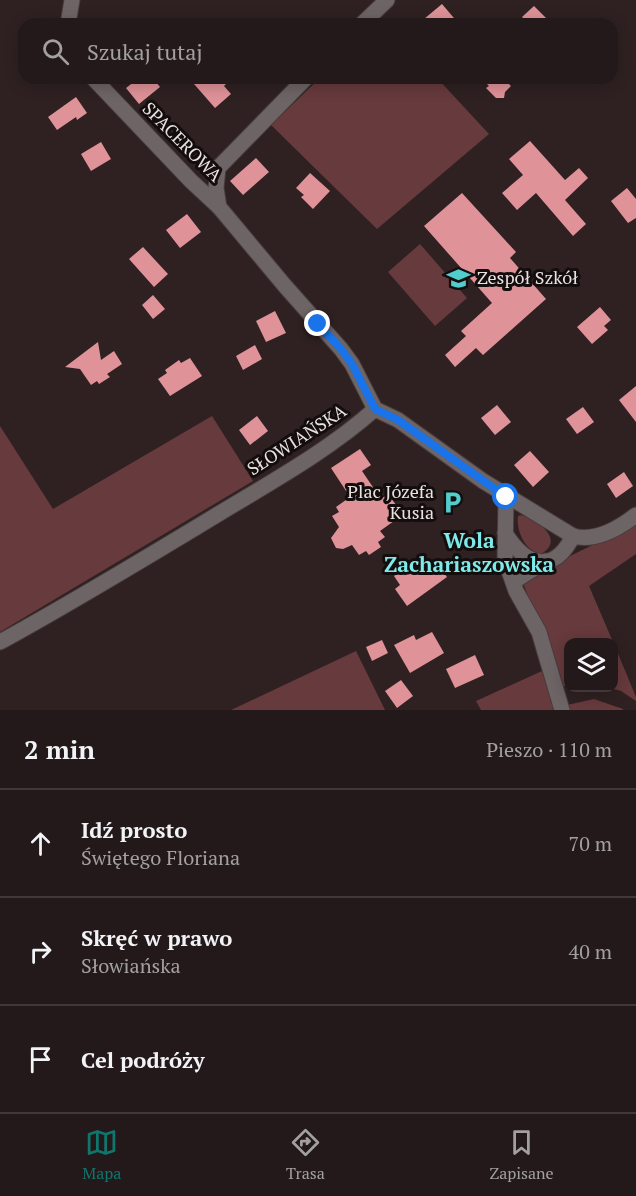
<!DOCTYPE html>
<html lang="pl">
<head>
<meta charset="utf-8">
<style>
	:root { --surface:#23191a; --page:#2b2223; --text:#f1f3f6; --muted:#a3a0a2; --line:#403839; --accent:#0f766e }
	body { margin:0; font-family:"PT Serif",serif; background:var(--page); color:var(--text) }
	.controls { position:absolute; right:18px; bottom:18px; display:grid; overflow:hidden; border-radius:12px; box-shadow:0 3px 15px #0003 }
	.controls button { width:54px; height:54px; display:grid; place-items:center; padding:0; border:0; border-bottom:2px solid var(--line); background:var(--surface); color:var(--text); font:30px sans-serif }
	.stop { position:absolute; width:18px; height:18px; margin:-14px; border:4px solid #1a73e8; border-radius:50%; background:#fff }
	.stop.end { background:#1a73e8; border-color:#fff; box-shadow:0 2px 6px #0008 }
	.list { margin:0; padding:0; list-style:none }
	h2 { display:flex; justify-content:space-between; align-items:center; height:78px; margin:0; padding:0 24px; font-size:26px }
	h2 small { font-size:20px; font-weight:400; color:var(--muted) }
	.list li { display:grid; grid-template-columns:39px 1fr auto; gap:18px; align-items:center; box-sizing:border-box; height:108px; padding:0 24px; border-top:2px solid var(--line) }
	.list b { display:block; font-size:22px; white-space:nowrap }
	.list p { margin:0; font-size:20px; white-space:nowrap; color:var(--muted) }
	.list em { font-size:20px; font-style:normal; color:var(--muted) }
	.icon { flex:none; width:33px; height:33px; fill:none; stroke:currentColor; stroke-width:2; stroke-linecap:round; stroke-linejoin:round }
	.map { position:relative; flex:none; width:636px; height:710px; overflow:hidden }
	.search { position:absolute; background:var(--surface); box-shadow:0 3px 15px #0003; left:18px; right:18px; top:18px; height:66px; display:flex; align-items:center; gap:15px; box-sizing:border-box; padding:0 21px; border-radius:18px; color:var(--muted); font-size:22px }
	.sheet { height:402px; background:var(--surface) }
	nav { display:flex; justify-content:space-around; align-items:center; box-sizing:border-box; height:84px; border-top:2px solid var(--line); background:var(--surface); font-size:16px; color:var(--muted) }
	nav a { display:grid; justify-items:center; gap:3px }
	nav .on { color:var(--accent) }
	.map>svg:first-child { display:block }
	.green { fill:#673a3d }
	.building { fill:#df9298 }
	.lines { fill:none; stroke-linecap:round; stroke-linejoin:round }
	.minor-casing { stroke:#493c3d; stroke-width:17 }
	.tertiary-casing { stroke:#493c3d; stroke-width:17 }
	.minor { stroke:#6c6465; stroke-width:15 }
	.tertiary { stroke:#6c6465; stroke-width:15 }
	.route { stroke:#1a73e8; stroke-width:8 }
	.labels { text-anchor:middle; stroke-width:6; stroke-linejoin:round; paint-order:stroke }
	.street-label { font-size:18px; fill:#eae1e1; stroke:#130d0d }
	.poi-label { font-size:18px; fill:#eae1e1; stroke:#130d0d; text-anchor:start }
	.quarter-label { font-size:21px; font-weight:bold; fill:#7eeaea; stroke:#130d0d }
</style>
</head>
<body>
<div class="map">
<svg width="636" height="710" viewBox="0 0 636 710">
	<rect width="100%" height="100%" fill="#2f2122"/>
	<path class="green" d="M320 78H437L489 134 377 229 271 125Z
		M420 244 467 298 435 326 388 272Z
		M212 416 253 481 0 632V426L53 509Z
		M521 515C537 519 566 540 541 554 525 551 516 531 518 516Z
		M636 522V554L589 586 613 642H568V686H559L537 619 523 583C558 559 599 544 636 522Z
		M614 644 636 697V701L621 691 610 688H614Z
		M356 651 385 710H231Z
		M542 671 555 710H481L476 701Z
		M594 699 623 709V710H570L567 705Z"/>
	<path class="building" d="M442 4 459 24H418Z
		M534 6 552 24H529L522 17Z
		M139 78H153L160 87 139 104 126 88Z
		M201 78H232L224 86 231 94 215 108 194 84Z
		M481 78H503L511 86 505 92 504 98H496L486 88 489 86Z
		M76 97 87 113 77 120 76 117 57 130 48 117Z
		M530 141 565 180 579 168 588 178 565 200 586 224 573 236 536 193 517 210 502 193 523 175 509 159Z
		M101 142 111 159 91 171 81 154Z
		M256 158 269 172 243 195 230 181Z
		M310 173 330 191 313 209 301 197 304 195 296 188Z
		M627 188 636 199V218L628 223 611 201Z
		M462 193 516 252 510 258 546 299 483 355 476 348 455 367 445 355 466 336 461 331 492 303 424 226Z
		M187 214 201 232 180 248 166 230Z
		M143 247 168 274 154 287 129 259Z
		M153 295 165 309 153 319 142 305Z
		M600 307 611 320 604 326 608 330 592 344 577 327Z
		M275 311 286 333 266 342 256 321Z
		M98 342 101 360 114 351 122 364 107 374 110 377 99 384 97 381 91 385 80 369 65 367Z
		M255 345 262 359 243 370 236 356Z
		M190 358 202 376 170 396 158 379 167 373 165 370 179 360 181 363Z
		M636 386V422L619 400Z
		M497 405 511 422 495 435 481 418Z
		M583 407 594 422 577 434 566 419Z
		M257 416 268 431 250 445 239 430Z
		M360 449 371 465 362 471 381 499 388 494 399 509 391 515 394 521 380 531 385 537 378 542 381 547 369 555 366 551 359 555 352 545 343 549 336 548 331 538 339 527 332 516 339 512 336 507 350 497 331 468Z
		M530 451 549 472 533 487 514 465Z
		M624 472 633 486 616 498 607 484Z
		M422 555 429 565 435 561 447 577 407 606 395 589 400 585 394 576Z
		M432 632 444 653 410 673 394 645 414 635 416 640Z
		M382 640 388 653 372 661 366 647Z
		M475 655 484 675 455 688 446 669Z
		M401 680 413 696 397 708 385 691Z"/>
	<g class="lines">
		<defs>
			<path id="minor" d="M68 24 72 0
				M93 78 191 181 219 207
				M506 497 505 560 516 591 539 632 562 710
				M505 533C525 565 553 576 573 536 595 542 618 529 636 515
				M513 582 546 561"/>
			<path id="tertiary" d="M362 24 387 0
				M306 78 218 168 216 188 219 207 285 286 341 349 352 364 375 409
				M375 409 398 420 483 481 573 536
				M0 642C75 601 147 557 220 513 273 481 329 450 375 409"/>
		</defs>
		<use href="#minor" class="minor-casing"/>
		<use href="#tertiary" class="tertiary-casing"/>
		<use href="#minor" class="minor"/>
		<use href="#tertiary" class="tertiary"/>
	</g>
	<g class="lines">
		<path class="route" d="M318 324 341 349 352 364 375 409 398 420 506 497"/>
	</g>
	<defs>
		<symbol id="school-bare" viewBox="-9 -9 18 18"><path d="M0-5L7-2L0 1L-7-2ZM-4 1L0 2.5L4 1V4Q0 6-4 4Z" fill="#52cdcd" stroke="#130d0d" stroke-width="2.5" paint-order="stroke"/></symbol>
		<symbol id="parking-bare" viewBox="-9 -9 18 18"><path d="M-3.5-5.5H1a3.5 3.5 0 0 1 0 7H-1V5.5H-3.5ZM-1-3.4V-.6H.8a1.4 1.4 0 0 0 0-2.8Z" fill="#52cdcd" stroke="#130d0d" stroke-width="2.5" paint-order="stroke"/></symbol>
	</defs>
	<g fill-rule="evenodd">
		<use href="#school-bare" x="442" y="262" width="33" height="33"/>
		<use href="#parking-bare" x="436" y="486" width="33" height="33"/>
	</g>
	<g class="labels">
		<g class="street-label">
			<text transform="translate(182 142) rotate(45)" y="6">SPACEROWA</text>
			<text transform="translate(297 440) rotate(-33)" y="6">SŁOWIAŃSKA</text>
		</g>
		<g class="poi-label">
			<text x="477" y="284">Zespół Szkół</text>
			<text x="434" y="498" text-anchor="end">Plac Józefa<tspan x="434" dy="21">Kusia</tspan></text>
		</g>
		<g class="quarter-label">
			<text x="469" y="548">Wola<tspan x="469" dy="24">Zachariaszowska</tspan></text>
		</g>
	</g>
</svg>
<div class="controls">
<button><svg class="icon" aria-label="layers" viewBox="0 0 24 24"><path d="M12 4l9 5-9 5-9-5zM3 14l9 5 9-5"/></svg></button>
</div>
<div class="stop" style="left:506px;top:497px"></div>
<div class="stop end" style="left:318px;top:324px"></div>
<div class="search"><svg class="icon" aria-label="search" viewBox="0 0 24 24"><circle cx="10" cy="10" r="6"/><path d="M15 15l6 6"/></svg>Szukaj tutaj</div>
</div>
<section class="sheet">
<h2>2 min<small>Pieszo · 110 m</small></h2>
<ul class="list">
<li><svg class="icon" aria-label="ahead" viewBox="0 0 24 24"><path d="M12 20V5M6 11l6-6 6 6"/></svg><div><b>Idź prosto</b><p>Świętego Floriana</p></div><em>70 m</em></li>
<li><svg class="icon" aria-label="right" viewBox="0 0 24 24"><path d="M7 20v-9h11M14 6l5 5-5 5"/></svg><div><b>Skręć w prawo</b><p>Słowiańska</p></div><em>40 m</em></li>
<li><svg class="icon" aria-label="arrive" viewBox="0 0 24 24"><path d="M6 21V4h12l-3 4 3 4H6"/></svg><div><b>Cel podróży</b></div></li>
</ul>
</section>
<nav>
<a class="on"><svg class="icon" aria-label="map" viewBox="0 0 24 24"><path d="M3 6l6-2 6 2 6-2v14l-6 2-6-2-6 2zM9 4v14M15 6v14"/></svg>Mapa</a>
<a><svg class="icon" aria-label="directions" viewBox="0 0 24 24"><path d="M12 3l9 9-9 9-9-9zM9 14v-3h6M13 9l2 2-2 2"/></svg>Trasa</a>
<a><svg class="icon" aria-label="saved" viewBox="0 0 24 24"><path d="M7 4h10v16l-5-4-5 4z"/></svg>Zapisane</a>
</nav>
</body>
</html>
